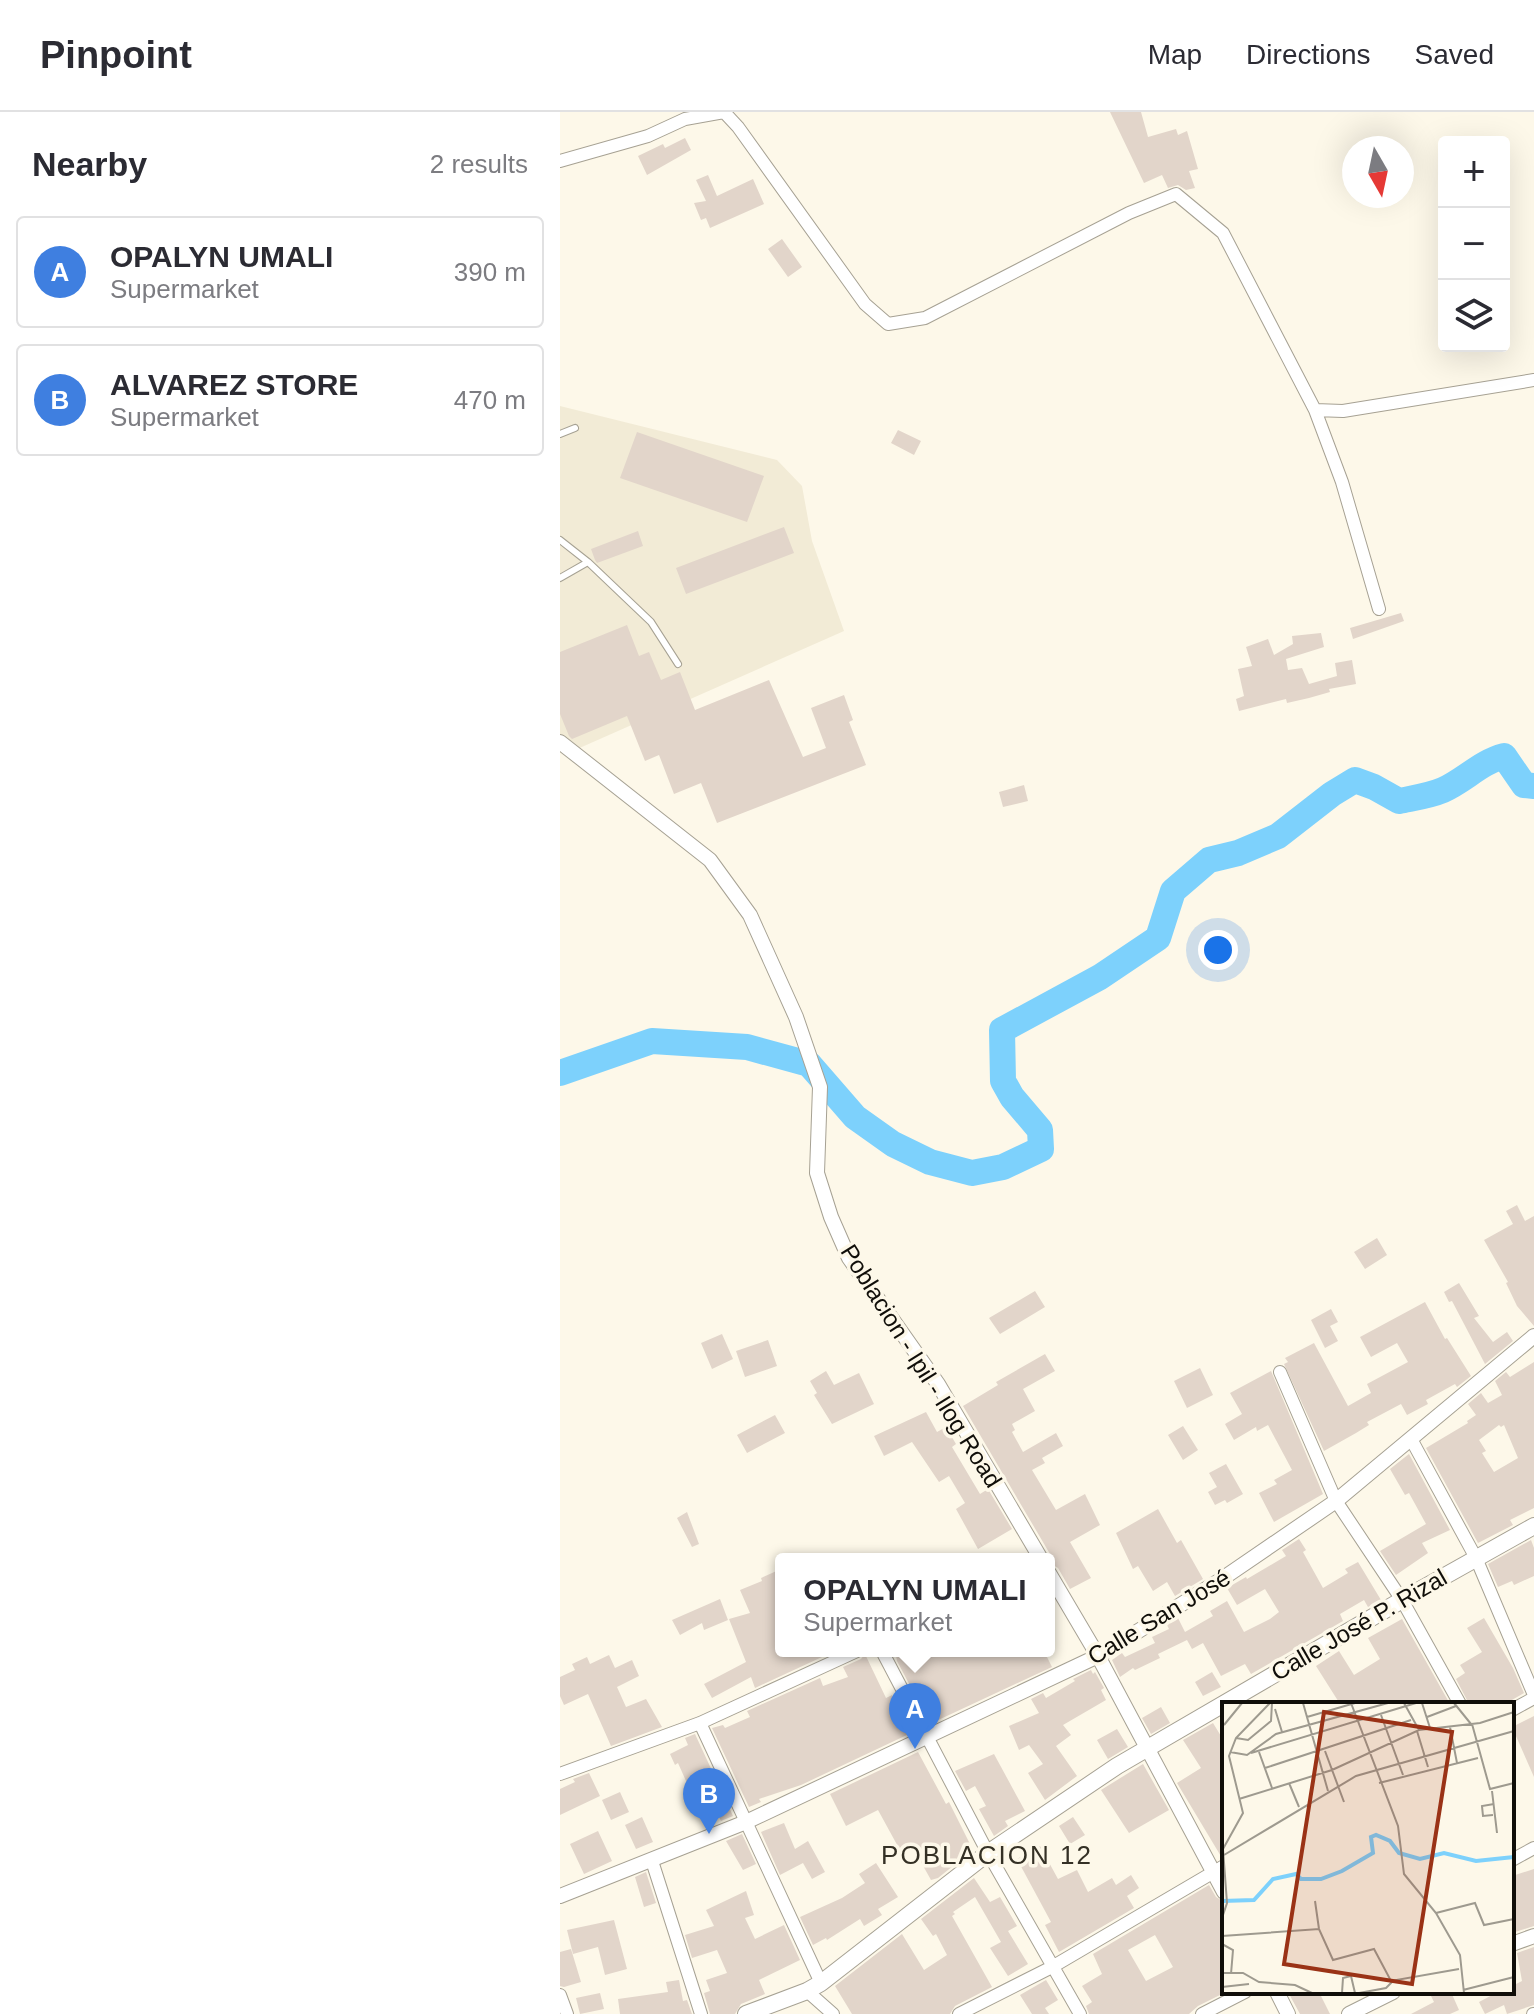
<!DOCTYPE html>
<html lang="en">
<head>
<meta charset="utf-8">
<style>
	:root { --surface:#fff; --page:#f2f2f3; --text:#2b2b33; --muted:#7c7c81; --line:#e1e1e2; --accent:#ea580c }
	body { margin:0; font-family:Helvetica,sans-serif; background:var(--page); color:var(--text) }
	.controls { position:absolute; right:24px; top:24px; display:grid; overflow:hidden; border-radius:8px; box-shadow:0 8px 32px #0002 }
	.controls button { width:72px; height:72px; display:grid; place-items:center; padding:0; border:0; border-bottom:2px solid var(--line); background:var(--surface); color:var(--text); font:40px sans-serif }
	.compass { position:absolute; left:782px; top:24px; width:72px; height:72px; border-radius:50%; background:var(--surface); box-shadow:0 8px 32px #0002; rotate:171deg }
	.you { position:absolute; left:658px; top:838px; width:28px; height:28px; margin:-20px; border:6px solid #fff; border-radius:50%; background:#1a73e8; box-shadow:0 0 0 12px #1a73e833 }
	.badge { display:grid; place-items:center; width:52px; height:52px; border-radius:50%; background:var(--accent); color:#fff; font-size:26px; font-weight:700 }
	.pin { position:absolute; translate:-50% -66px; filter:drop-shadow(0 2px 4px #0008) }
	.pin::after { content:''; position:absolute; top:42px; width:28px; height:24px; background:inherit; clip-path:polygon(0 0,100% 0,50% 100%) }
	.popup { position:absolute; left:215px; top:1441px; width:280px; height:104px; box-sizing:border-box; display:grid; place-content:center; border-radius:8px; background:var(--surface); filter:drop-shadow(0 2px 6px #0005); font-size:26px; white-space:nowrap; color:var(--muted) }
	.popup b { font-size:30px; color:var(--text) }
	.popup::after { content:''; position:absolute; left:50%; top:100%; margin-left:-16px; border:16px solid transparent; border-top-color:var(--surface) }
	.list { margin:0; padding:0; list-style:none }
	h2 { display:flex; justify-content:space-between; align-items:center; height:104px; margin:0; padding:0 32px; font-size:34px }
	h2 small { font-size:26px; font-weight:400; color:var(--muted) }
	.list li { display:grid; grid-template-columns:52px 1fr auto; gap:24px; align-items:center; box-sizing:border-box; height:112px; margin:0 16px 16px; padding:0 16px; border:2px solid var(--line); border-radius:8px }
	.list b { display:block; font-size:30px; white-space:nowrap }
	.list p { margin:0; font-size:26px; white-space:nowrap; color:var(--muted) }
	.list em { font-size:26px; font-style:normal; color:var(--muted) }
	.icon { flex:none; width:44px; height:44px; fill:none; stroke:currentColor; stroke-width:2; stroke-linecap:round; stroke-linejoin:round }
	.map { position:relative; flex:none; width:974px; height:1902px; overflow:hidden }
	header { display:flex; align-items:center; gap:48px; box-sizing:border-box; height:112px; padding:0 40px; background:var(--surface); border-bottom:2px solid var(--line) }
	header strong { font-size:38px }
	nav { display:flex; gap:44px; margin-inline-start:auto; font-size:28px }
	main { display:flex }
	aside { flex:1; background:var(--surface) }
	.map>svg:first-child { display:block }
	.built { fill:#f2ebd6 }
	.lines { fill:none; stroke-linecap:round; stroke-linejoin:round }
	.river { stroke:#7dd1fc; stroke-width:26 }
	.building { fill:#e2d5ca; fill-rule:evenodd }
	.service-casing { stroke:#a6a193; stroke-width:8 }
	.minor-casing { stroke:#a6a193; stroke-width:14 }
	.tertiary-casing { stroke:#a6a193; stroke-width:16 }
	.secondary-casing { stroke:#a6a193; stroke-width:18 }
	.service { stroke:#fff; stroke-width:6 }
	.minor { stroke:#fff; stroke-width:12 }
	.tertiary { stroke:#fff; stroke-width:14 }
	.secondary { stroke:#fff; stroke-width:16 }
	.labels { text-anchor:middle; stroke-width:7; stroke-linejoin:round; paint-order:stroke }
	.street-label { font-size:24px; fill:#100e09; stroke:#fdf8e9 }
	.neighbourhood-label { font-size:26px; letter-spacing:2px; fill:#343025; stroke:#fdf8e9 }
	.inset-river { fill:none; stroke:#7dd1fc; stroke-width:4 }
	.inset-road { fill:none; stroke:#9e9a8f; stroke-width:2 }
	.view { fill:#9a3216; fill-opacity:0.15; stroke:#9a3216; stroke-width:4 }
	.inset-edge { fill:none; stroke:#100e09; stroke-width:4 }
</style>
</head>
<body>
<header>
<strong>Pinpoint</strong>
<nav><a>Map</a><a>Directions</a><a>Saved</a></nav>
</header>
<main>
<aside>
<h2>Nearby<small>2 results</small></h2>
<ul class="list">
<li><span class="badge" style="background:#3f7fe0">A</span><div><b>OPALYN UMALI</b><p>Supermarket</p></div><em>390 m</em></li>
<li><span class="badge" style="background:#3f7fe0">B</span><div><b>ALVAREZ STORE</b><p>Supermarket</p></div><em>470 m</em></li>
</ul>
</aside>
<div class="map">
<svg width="974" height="1902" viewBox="0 0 974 1902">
	<rect width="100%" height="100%" fill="#fdf8e9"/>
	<path class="built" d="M0 294 217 348 242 374 252 429 284 519 15 638 0 624Z"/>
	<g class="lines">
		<path class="river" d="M0 961 92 929 187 935 249 952 295 1005 333 1032 370 1050 412 1061 443 1055 481 1037 480 1018 452 985 443 969 442 918 540 865 598 826 613 779 649 748 678 741 718 724 772 682 795 668 814 675 839 689C853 686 869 684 883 678 905 668 921 650 944 644L964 673 974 674"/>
	</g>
	<path class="building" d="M550 0H581L588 25 616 17 618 23 627 19 638 57 629 59 635 76 626 78 618 73 608 76 602 63 584 71Z
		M125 26 131 38 87 63 78 44 103 32 105 36Z
		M148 63 157 84 193 67 204 92 150 116 146 106 141 108 134 91 146 89 136 68Z
		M222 127 242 155 228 165 208 137Z
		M338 318 361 329 354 343 331 331Z
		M77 320 204 364 187 410 60 366Z
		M224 415 234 441 126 482 116 456Z
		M78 419 83 434 37 451 35 448 31 437Z
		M841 501 844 509 793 527 790 516Z
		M67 513 79 544 89 540 101 568 120 560 135 598 209 568 243 645 266 636 251 596 284 583 293 608 289 610 306 653 157 711 141 671 114 682 99 643 85 649 67 604 12 627 9 624 0 602V540Z
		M761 521 764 535 726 547 728 558 742 556 749 572 777 564 775 551 792 548 796 572 769 577 770 580 749 586 727 591 726 587 679 599 676 587 684 584 678 557 692 554 686 535 708 527 714 543 733 532 732 524Z
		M464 673 468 689 443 695 439 680Z
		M957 1093 965 1109 974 1104V1214L957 1194 946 1171 948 1170 924 1128 953 1112 946 1099Z
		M817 1126 827 1143 805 1157 794 1140Z
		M899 1171 919 1204 914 1206 933 1230 947 1220 953 1229 925 1252 892 1189 889 1190 884 1180Z
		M475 1179 485 1195 440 1222 429 1206Z
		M865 1190 885 1227 887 1226 911 1264 897 1275 895 1272 866 1288 868 1292 847 1303 841 1292 807 1310 809 1313 796 1321 764 1339 724 1252 728 1250 725 1246 754 1231 788 1294 811 1281 807 1272 848 1250 837 1231 811 1245 800 1225Z
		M771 1197 778 1210 770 1214 778 1229 765 1236 751 1208Z
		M162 1222 173 1247 152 1257 141 1231Z
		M208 1228 217 1254 185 1265 176 1239Z
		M485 1242 495 1259 463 1277 475 1299 452 1312 455 1318 452 1320 463 1340 496 1321 503 1334 482 1346 485 1351 472 1358 496 1398 525 1382 540 1413 510 1430 531 1466 510 1477 498 1456 490 1451V1442L403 1294 438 1273 436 1270Z
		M974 1250V1396L950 1408 953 1413 918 1431 866 1336 908 1311 907 1309 916 1303 908 1292 921 1281 928 1291 942 1283 935 1269 946 1260 950 1265ZM939 1313 941 1315 944 1313 958 1346 934 1360 922 1341 926 1339 919 1328Z
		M640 1256 653 1283 627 1296 614 1269Z
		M266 1259 274 1273 299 1261 314 1292 272 1312 254 1283 257 1281 250 1269Z
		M711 1259 763 1382 714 1410 699 1381 717 1372 714 1368 732 1358 708 1313 697 1319 696 1315 674 1328 665 1312 682 1302 670 1281Z
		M366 1300 377 1320 386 1315 396 1332 392 1335 420 1382 428 1377 452 1417 418 1437 396 1397 405 1391 389 1364 379 1370 352 1330 324 1344 314 1324Z
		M215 1303 225 1321 187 1341 177 1323Z
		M623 1314 638 1338 623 1348 608 1323Z
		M849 1342 890 1418 862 1431 868 1441 836 1463 820 1439 866 1412 849 1381 845 1383 830 1357Z
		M666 1352 683 1382 667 1391 665 1388 655 1393 648 1380 657 1375 649 1361Z
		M598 1397 617 1431 621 1428 643 1467 615 1484 607 1470 593 1479 578 1454 573 1457 556 1421Z
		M127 1400 139 1432 132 1435 117 1406Z
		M739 1427 746 1438 743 1440 763 1476 788 1461 785 1457 798 1450 821 1488 808 1495 804 1488 780 1502 783 1509 691 1562 685 1552 661 1564 643 1531 632 1537 627 1528 598 1542 600 1546 575 1558 573 1556 560 1565 552 1548 562 1541 565 1545 595 1531 592 1525 609 1517 607 1513 618 1506 625 1520 653 1504 650 1499 667 1489 684 1520 710 1507 719 1500 705 1477 677 1493 667 1476 686 1465 687 1467 726 1444 722 1438Z
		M971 1428 974 1436V1464L954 1473 952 1469 938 1475 928 1452Z
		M221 1457V1539H275L195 1576 191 1565 152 1586 144 1572 186 1550 169 1507 190 1501 180 1478 202 1469 201 1466Z
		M160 1487 168 1508 144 1518 142 1511 120 1523 112 1508Z
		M924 1506 953 1556 964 1581 945 1592H909L896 1567 905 1561 900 1553 922 1540 907 1516Z
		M842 1507 890 1592H780L756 1554 779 1539 794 1563 820 1547 808 1526Z
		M335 1539H484L492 1555 374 1610 361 1581 355 1583 337 1549Z
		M305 1542 326 1586 332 1583 349 1622 241 1673 199 1687 201 1690 189 1695 152 1616 163 1613 165 1616 190 1605 187 1599 260 1566 263 1574 288 1565 283 1555 301 1547Z
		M49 1543 55 1556 72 1548 79 1564 57 1575 66 1595 86 1587 102 1615 51 1634 28 1582 4 1593 0 1584V1565L15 1558 12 1552 27 1545 30 1552Z
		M531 1558 533 1562 535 1560 544 1576 541 1578 546 1588 503 1613 511 1623 496 1634 517 1664 485 1688 468 1661 483 1652 469 1633 459 1638 449 1614 479 1601 471 1587 483 1581 486 1586 515 1569 513 1567Z
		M652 1560 661 1575 643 1584 635 1570Z
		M601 1595 610 1611 591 1622 582 1606Z
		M974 1604V1665L952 1615Z
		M653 1611 664 1629V1745L662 1746 617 1671 641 1656 623 1628Z
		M557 1617 568 1635 548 1647 537 1628Z
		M135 1622 173 1704 161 1709 152 1691 148 1689 131 1697 124 1681 130 1678 118 1651 115 1653 110 1642 128 1633 125 1626Z
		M358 1640 386 1692 389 1690 413 1738 378 1766 371 1768 352 1734 341 1740 318 1698 286 1714 270 1682Z
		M434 1642 465 1699 445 1709 448 1714 434 1724 419 1697 426 1694 415 1674 406 1679 395 1659Z
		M583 1652 609 1698 569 1721 541 1678Z
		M29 1661 40 1684 0 1703V1677L15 1670 13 1667Z
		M60 1680 69 1700 51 1708 42 1688Z
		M82 1705 93 1730 76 1737 65 1713Z
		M513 1705 525 1723 510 1732 499 1714Z
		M224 1711 235 1737 248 1729 265 1760 252 1767 243 1751 220 1763 201 1720Z
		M38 1719 52 1749 24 1762 10 1732Z
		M182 1722 196 1752 183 1758 166 1729Z
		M480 1734 498 1767 517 1758 528 1780 552 1766 556 1773 571 1763 579 1776 567 1784 574 1796 499 1840 485 1813 491 1810 457 1747Z
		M316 1751 338 1785 318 1797 322 1803 304 1814 300 1807 267 1828 266 1826 253 1833 240 1805 282 1786 305 1771 299 1762Z
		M974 1757V1814L952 1821V1764Z
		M86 1760 96 1791 84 1795 75 1765Z
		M414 1766 430 1790 440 1785 457 1814 448 1819 468 1852 448 1864 430 1836 441 1830 415 1785 393 1800 395 1802 392 1804 432 1875 395 1894 390 1902H292L275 1874 342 1822 364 1858 387 1843 376 1822 373 1824 361 1807Z
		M649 1773 656 1785 664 1790V1881L638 1894 629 1902H529L526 1894 532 1890 522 1874 542 1862 533 1842ZM595 1823 613 1855 586 1869 568 1838Z
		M186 1779 194 1803 185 1806 195 1827 224 1813 240 1848 199 1868 205 1882 181 1892 175 1902H150L144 1881 150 1879 146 1868 167 1861 157 1838 132 1846 125 1823 154 1814 146 1798Z
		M54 1808 67 1857 45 1863 38 1835 13 1842 7 1818Z
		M974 1835V1893L947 1902 944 1893 925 1902 919 1890 938 1880H952V1874L962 1869 957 1841Z
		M11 1837 21 1870 4 1875 0 1874V1840Z
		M119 1868 123 1889 127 1888 132 1902H60L58 1887 108 1880 106 1870Z
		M486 1868 498 1888 485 1896 489 1902H472L460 1883Z
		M728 1880H759L770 1902H740Z
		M869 1880H891L899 1898 890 1902H851L874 1890Z
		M40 1881 44 1897 20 1902 16 1886Z"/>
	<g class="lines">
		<defs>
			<path id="service" d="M0 322 15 316
				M0 428 28 450
				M0 466 28 450 91 510 118 552"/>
			<path id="minor" d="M0 49 88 24 125 7 164 0 178 15 305 192 328 212 365 206 569 101 616 82 663 121 755 298 783 299 974 268
				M755 298 782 370 819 497
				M720 1260 776 1389 842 1488 900 1592
				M851 1327 916 1446 974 1583
				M322 1539 428 1741 520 1902
				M952 1598 974 1586
				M140 1611 261 1871
				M0 1662 140 1611 297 1539
				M952 1748 974 1736
				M92 1749 141 1902
				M247 1879 273 1902
				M0 1883 7 1902
				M399 1902 492 1855 664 1754
				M642 1902 685 1880
				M973 1902H974"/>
			<path id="tertiary" d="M0 630 150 748 190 803 236 905 260 975 257 1061 271 1105 289 1146 378 1272 481 1447
				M489 1461 538 1544 664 1780
				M0 1784 186 1710 538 1544 659 1469 776 1389 974 1224
				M952 1832 974 1824
				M717 1880 728 1902
				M789 1902 833 1880"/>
			<path id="secondary" d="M186 1902 247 1879 261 1871 428 1741 557 1654 842 1488 974 1414"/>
		</defs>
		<use href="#service" class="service-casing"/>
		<use href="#minor" class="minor-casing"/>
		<use href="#tertiary" class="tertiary-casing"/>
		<use href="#secondary" class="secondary-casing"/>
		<use href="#service" class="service"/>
		<use href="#minor" class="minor"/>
		<use href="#tertiary" class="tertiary"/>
		<use href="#secondary" class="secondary"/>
	</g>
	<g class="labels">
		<g class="street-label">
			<text transform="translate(361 1254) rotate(58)" y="8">Poblacion - Ipil - Ilog Road</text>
			<text transform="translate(599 1505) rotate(-31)" y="8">Calle San José</text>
			<text transform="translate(799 1513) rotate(-30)" y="8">Calle José P. Rizal</text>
		</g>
		<g class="neighbourhood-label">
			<text x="427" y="1752">POBLACION 12</text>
		</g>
	</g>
	<g transform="translate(662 1590)">
		<rect width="292" height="292" fill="#fdf8e9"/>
		<path class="inset-river" d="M0 199 32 198 51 177 74 172 79 177H99L120 169 151 151 149 135 154 133 168 139 177 151 198 157 222 151 254 159 292 155"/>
		<path class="inset-road" d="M81 1 106 89M129 1 176 124 182 172 214 211 238 253 242 291M182 1 197 28M200 1 208 26M232 1 249 22M53 7 60 30M159 13 181 73M85 15 133 1M205 15 234 4M250 22 268 87 292 81M2 23 20 1M228 25 235 61M195 29 206 65M14 36 26 38 49 19 50 1M103 49 122 100M8 50 25 53 54 32 166 1M37 50 50 86M29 51 194 1M43 66 189 18M67 81 77 105M157 81 256 56M270 89 275 131M17 97 110 68 197 28 258 21 292 10M271 113 261 114 260 104 272 102M2 153 134 74 292 29M93 199 97 227M214 211 253 201 262 223 292 217M0 216 5 201 1 147 21 111 7 54 14 36 48 1M0 234 97 227 111 258 152 247 169 279 237 267M0 242 11 248 9 272M0 271H21L37 280 73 283 90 291M0 285 27 282M241 288 292 275M120 291 121 276 129 274 133 291M137 291 164 286 171 279"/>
		<path class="view" d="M102 10 230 30 190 282 62 262Z"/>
		<rect width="292" height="292" class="inset-edge"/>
	</g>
</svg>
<div class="controls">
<button>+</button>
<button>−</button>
<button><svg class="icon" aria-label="layers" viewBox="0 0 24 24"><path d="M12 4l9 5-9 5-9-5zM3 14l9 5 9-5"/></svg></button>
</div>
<svg class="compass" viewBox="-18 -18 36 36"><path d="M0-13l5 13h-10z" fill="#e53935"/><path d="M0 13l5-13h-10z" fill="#7c7c81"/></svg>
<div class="you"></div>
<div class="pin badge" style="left:355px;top:1637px;background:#3f7fe0">A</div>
<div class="popup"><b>OPALYN UMALI</b>Supermarket</div>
<div class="pin badge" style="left:149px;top:1722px;background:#3f7fe0">B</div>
</div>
</main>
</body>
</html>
